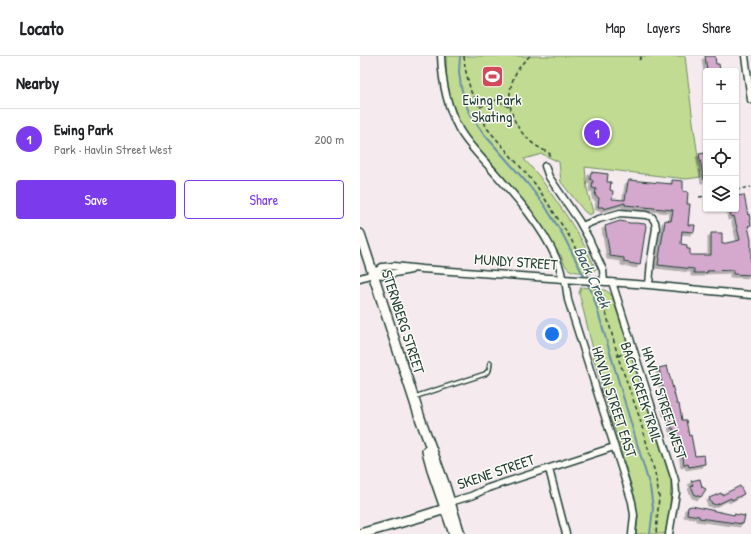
<!DOCTYPE html>
<html lang="en">
<head>
<meta charset="utf-8">
<style>
	:root { --surface:#fff; --page:#f2f2f2; --text:#202124; --muted:#757577; --line:#e0e0e0; --accent:#7c3aed }
	body { margin:0; font-family:"Patrick Hand",sans-serif; background:var(--page); color:var(--text) }
	.controls { position:absolute; right:12px; top:12px; display:grid; overflow:hidden; border-radius:4px; box-shadow:0 1px 3px #0004 }
	.controls button { width:36px; height:36px; display:grid; place-items:center; padding:0; border:0; border-bottom:1px solid var(--line); background:var(--surface); color:var(--text); font:20px sans-serif }
	.you { position:absolute; left:192px; top:278px; width:14px; height:14px; margin:-10px; border:3px solid #fff; border-radius:50%; background:#1a73e8; box-shadow:0 0 0 6px #1a73e833 }
	.badge { display:grid; place-items:center; width:26px; height:26px; border-radius:50%; background:var(--accent); color:#fff; font-size:13px; font-weight:700 }
	.pin { position:absolute; translate:-50% -50%; border:2px solid #fff; box-shadow:0 1px 4px #0006 }
	.list { margin:0; padding:0; list-style:none }
	h2 { display:flex; justify-content:space-between; align-items:center; height:52px; margin:0; padding:0 16px; font-size:17px }
	h2 small { font-size:13px; font-weight:400; color:var(--muted) }
	.list li { display:grid; grid-template-columns:26px 1fr auto; gap:12px; align-items:center; box-sizing:border-box; height:60px; padding:0 16px; border-top:1px solid var(--line) }
	.list b { display:block; font-size:15px; white-space:nowrap }
	.list p { margin:0; font-size:13px; white-space:nowrap; color:var(--muted) }
	.list em { font-size:13px; font-style:normal; color:var(--muted) }
	.actions { display:flex; gap:8px; padding:12px 16px }
	.actions a { flex:1; padding:9px 0; border:1px solid var(--accent); border-radius:4px; text-align:center; font-size:14px; color:var(--accent) }
	.actions .main { background:var(--accent); color:#fff }
	.icon { flex:none; width:22px; height:22px; fill:none; stroke:currentColor; stroke-width:2; stroke-linecap:round; stroke-linejoin:round }
	.map { position:relative; flex:none; width:391px; height:478px; overflow:hidden }
	header { display:flex; align-items:center; gap:24px; box-sizing:border-box; height:56px; padding:0 20px; background:var(--surface); border-bottom:1px solid var(--line) }
	header strong { font-size:19px }
	nav { display:flex; gap:22px; margin-inline-start:auto; font-size:14px }
	main { display:flex }
	aside { flex:1; background:var(--surface) }
	.map>svg:first-child { display:block }
	.green { fill:#c1db92; stroke:#708c63 }
	.lines { fill:none; stroke-linecap:round; stroke-linejoin:round }
	.stream { stroke:#6890a7; stroke-width:2 }
	.building { fill:#d4a9cd; stroke:#1f3d34; filter:url(#shadow) }
	.lane-casing { stroke:#1f3d34; stroke-width:6 }
	.street-casing { stroke:#1f3d34; stroke-width:9 }
	.secondary-casing { stroke:#1f3d34; stroke-width:12 }
	.path { stroke:#1f3d34; stroke-width:1.5; stroke-dasharray:4 3; stroke-linecap:butt }
	.lane { stroke:#fdfcf7; stroke-width:3 }
	.street { stroke:#fdfcf7; stroke-width:6 }
	.secondary { stroke:#fdfcf7; stroke-width:9 }
	.street-bridge-casing { stroke:#1f3d34; stroke-width:9; stroke-linecap:butt }
	.street-bridge { stroke:#fdfcf7; stroke-width:6 }
	.labels { text-anchor:middle; stroke-width:3; stroke-linejoin:round; paint-order:stroke }
	.poi-label { font-size:15px; fill:#1f3d34; stroke:#fdfcf7 }
	.street-label { font-size:15px; fill:#1f3d34; stroke:#fdfcf7 }
	.water-label { font-size:16px; font-style:italic; fill:#3e6064; stroke:#fdfcf7 }
</style>
</head>
<body>
<header>
<strong>Locato</strong>
<nav><a>Map</a><a>Layers</a><a>Share</a></nav>
</header>
<main>
<aside>
<h2>Nearby<small></small></h2>
<ul class="list">
<li><span class="badge">1</span><div><b>Ewing Park</b><p>Park · Havlin Street West</p></div><em>200 m</em></li>
</ul>
<div class="actions"><a class="main">Save</a><a>Share</a></div>
</aside>
<div class="map">
<svg width="391" height="478" viewBox="0 0 391 478">
	<defs>
		<filter id="shadow"><feDropShadow dx="-3" dy="3" stdDeviation="0" flood-color="#0004"/></filter>
	</defs>
	<rect width="100%" height="100%" fill="#f5ebef"/>
	<filter id="ink" filterUnits="userSpaceOnUse"><feTurbulence type="fractalNoise" baseFrequency=".025" numOctaves="2"/><feDisplacementMap in="SourceGraphic" scale="8" xChannelSelector="R" yChannelSelector="G"/><feConvolveMatrix kernelMatrix="1 2 1 2 8 2 1 2 1" color-interpolation-filters="sRGB"/></filter>
	<g filter="url(#ink)">
		<path class="green" d="M86 0H325L333 66 341 121 326 123 225 111 227 133 233 157 229 159 224 155 201 126 199 106 182 98 164 103 179 120 206 159 221 183 236 213 231 217C213 215 208 219 201 200L157 140 105 79 87 41Z
			M221 231C231 232 247 231 252 240L311 425 310 451 305 478H276L278 462 275 442 232 297 233 293 219 237Z"/>
		<g class="lines">
			<path class="stream" d="M100 0 99 16 101 31 109 57 123 77 167 127 185 150 203 179 232 236 290 431 293 452 290 478"/>
		</g>
		<path class="building" d="M345 0H355L356 8H359L360 15H347Z
			M345 97 346 124H344L339 98Z
			M231 116 248 118 247 126H251L250 134 253 135 252 143 265 144 268 126 269 124 312 128V124L323 125V135L328 136 327 148H330L328 169H335L334 176 322 175 321 188 327 189V193H330V199H351V177H362V188L380 184 374 160 371 161 370 153H376V140L384 139 388 159 389 158 391 168V169L388 170 391 184V219L373 218V214L347 215V217H334V213L298 209 305 165V164L311 165 313 154 265 149V147L244 153 243 151H238L239 142 235 140 236 133 232 132 233 125 230 123Z
			M260 165 270 167H276L285 168 286 170 280 209 264 206V202L250 200 245 170Z
			M307 310 317 348H319L322 364H326L329 380 331 379 335 400 344 399 345 408 329 411 328 408 324 409 322 393H320L317 376 314 377V373H312L310 360 308 357H306L302 338 304 337 299 312Z
			M340 423 342 431 346 433 341 441 335 439 331 430 333 429 331 425Z
			M380 430 384 438 372 444 371 442 356 449 351 447 349 442 361 437 362 439Z
			M332 450 374 459V458L385 460 383 468 339 462V460L327 458 328 451Z"/>
		<g class="lines">
			<defs>
				<path id="lane" d="M54 341 125 318 129 314 130 307"/>
				<path id="street" d="M81 0C82 25 87 51 99 73 108 89 122 102 134 116 157 142 182 170 196 202 199 209 202 215 202 223
					M385 0 391 44
					M185 110 189 121 219 165 229 183 243 214 244 226
					M222 170 239 163 260 157 286 159 292 161 295 166 296 172 291 204 289 229
					M13 218 22 211 34 210 62 213 218 224
					M0 222 13 218 24 219 51 214
					M205 223 208 244 272 446 274 459 272 478
					M235 225 289 229 391 239
					M252 226 315 424 316 437 309 478
					M189 413 206 478
					M90 446 111 440 128 432 254 391"/>
				<path id="secondary" d="M0 178 60 362 84 427 100 478
					M67 395 73 417 94 478
					M0 478 63 460 85 453 90 449"/>
			</defs>
			<use href="#lane" class="lane-casing"/>
			<use href="#street" class="street-casing"/>
			<use href="#secondary" class="secondary-casing"/>
			<path class="path" d="M104 0 105 12 111 36 120 51 126 71 176 129 211 183 228 219
				M170 0C144 21 143 59 167 82 173 89 182 93 190 98L189 100
				M279 4 282 0
				M120 51 136 44 149 51
				M376 134 391 131
				M339 141 346 140
				M234 231 247 260 259 304 279 360 295 417 299 440 296 478
				M258 300 262 298 266 289"/>
			<use href="#lane" class="lane"/>
			<use href="#street" class="street"/>
			<use href="#secondary" class="secondary"/>
			<defs>
				<path id="street-bridge" d="M218 224 235 225"/>
			</defs>
			<use href="#street-bridge" class="street-bridge-casing"/>
			<use href="#street-bridge" class="street-bridge"/>
		</g>
	</g>
	<defs>
		<symbol id="stadium-square" viewBox="-11 -11 22 22"><rect x="-9" y="-9" width="18" height="18" rx="4" fill="#d1495b" stroke="#fdfcf7"/><path d="M0-5a6.5 5 0 1 0 0 10a6.5 5 0 1 0 0-10ZM-3.5-1.8h7v3.6h-7Z" fill="#fff"/></symbol>
	</defs>
	<g fill-rule="evenodd">
		<use href="#stadium-square" x="120" y="8" width="25" height="25"/>
	</g>
	<g class="labels">
		<g class="poi-label">
			<text x="132" y="49">Ewing Park<tspan x="132" dy="17">Skating</tspan></text>
		</g>
		<g class="street-label">
			<text transform="translate(156 206) rotate(4)" y="5">MUNDY STREET</text>
			<text transform="translate(43 266) rotate(72)" y="5">STERNBERG STREET</text>
			<text transform="translate(281 336) rotate(72)" y="5">BACK CREEK TRAIL</text>
			<text transform="translate(254 346) rotate(72)" y="5">HAVLIN STREET EAST</text>
			<text transform="translate(304 347) rotate(72)" y="5">HAVLIN STREET WEST</text>
			<text transform="translate(136 416) rotate(-19)" y="5">SKENE STREET</text>
		</g>
		<g class="water-label">
			<text transform="translate(233 221) rotate(65)" y="6">Back Creek</text>
		</g>
	</g>
</svg>
<div class="controls">
<button>+</button>
<button>−</button>
<button><svg class="icon" aria-label="locate" viewBox="0 0 24 24"><circle cx="12" cy="12" r="6"/><path d="M12 2v4M12 18v4M2 12h4M18 12h4"/></svg></button>
<button><svg class="icon" aria-label="layers" viewBox="0 0 24 24"><path d="M12 4l9 5-9 5-9-5zM3 14l9 5 9-5"/></svg></button>
</div>
<div class="you"></div>
<div class="pin badge" style="left:237px;top:77px">1</div>
</div>
</main>
</body>
</html>
